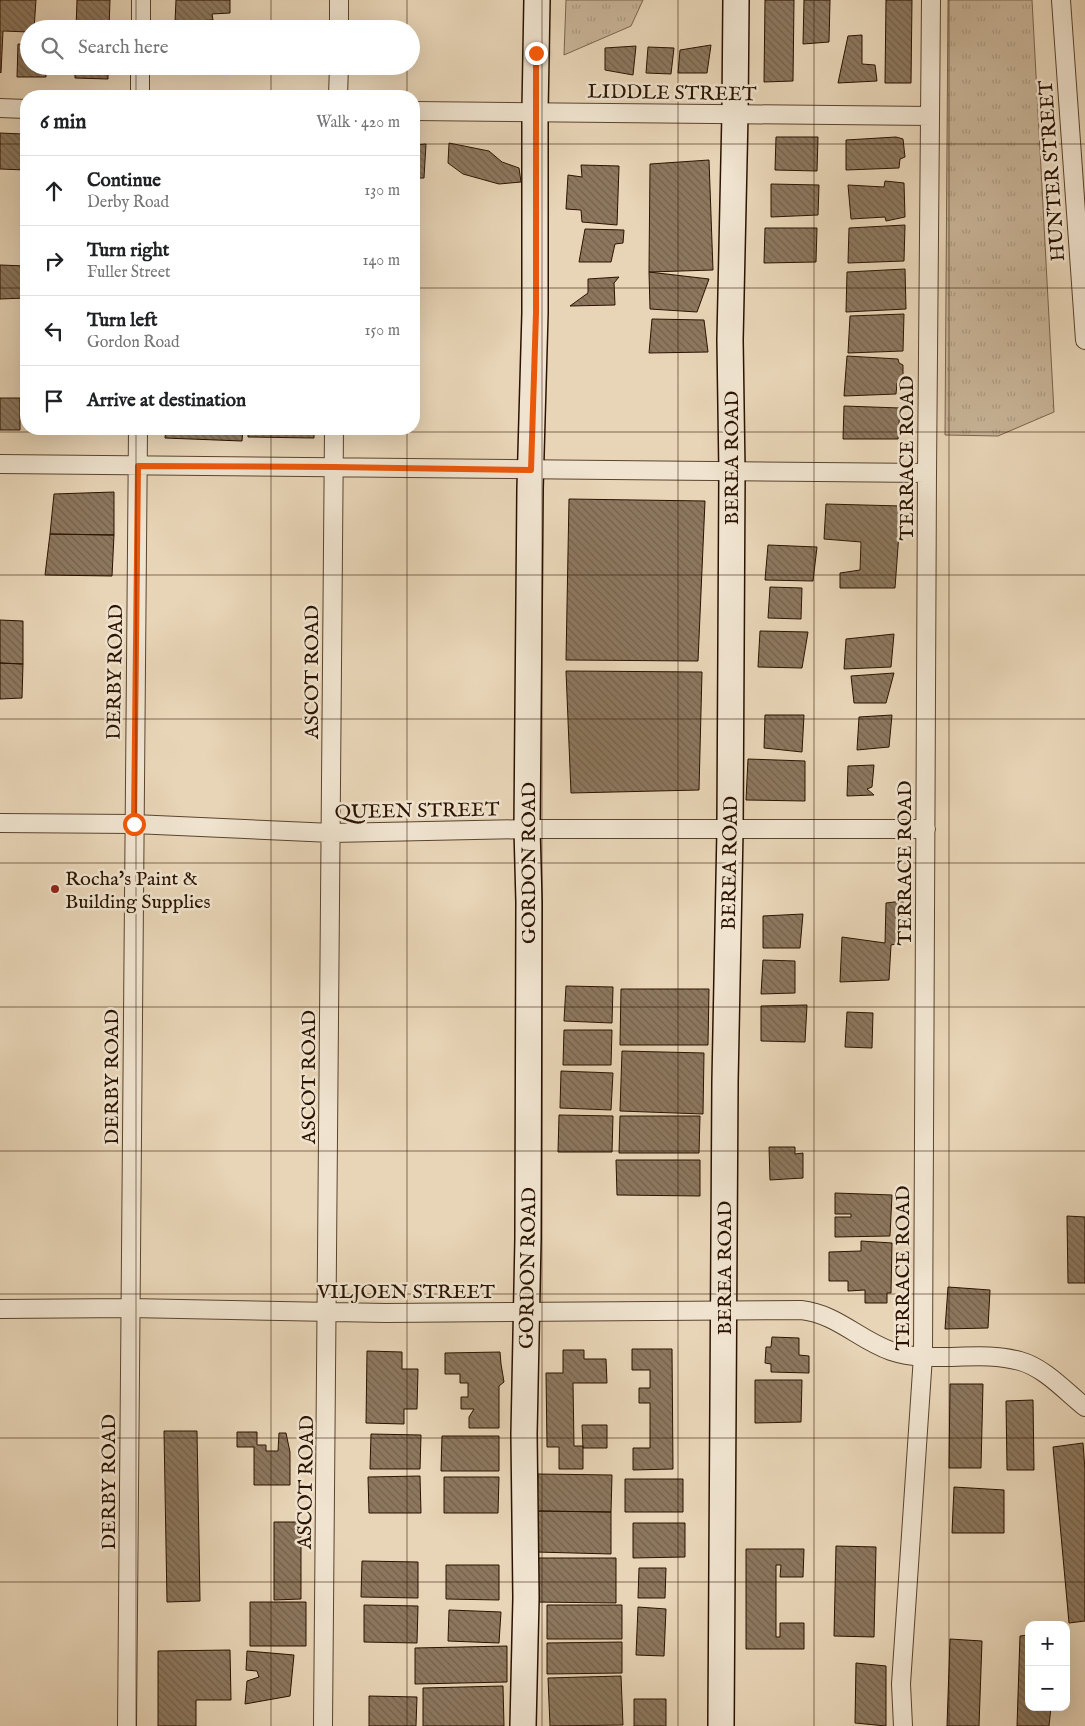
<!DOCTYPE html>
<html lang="en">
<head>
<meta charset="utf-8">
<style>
	:root { --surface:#fff; --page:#f2f2f2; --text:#202124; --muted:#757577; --line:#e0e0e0 }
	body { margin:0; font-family:"IM FELL English",serif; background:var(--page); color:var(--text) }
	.controls { position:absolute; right:15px; bottom:15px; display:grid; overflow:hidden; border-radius:10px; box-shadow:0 5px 20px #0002 }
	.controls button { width:45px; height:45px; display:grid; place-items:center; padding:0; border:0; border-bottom:1px solid var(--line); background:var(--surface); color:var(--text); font:25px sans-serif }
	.stop { position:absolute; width:15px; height:15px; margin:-11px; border:4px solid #ea580c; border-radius:50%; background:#fff }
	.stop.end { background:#ea580c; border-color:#fff; box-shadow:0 1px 5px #0008 }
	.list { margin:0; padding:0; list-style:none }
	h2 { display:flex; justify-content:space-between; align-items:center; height:65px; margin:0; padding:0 20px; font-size:21px }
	h2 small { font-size:16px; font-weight:400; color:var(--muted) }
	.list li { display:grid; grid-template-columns:32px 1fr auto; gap:15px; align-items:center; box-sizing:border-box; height:70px; padding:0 20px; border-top:1px solid var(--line) }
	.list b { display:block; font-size:19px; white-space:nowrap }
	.list p { margin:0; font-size:16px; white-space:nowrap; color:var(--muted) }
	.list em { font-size:16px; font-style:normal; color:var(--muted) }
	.icon { flex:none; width:28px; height:28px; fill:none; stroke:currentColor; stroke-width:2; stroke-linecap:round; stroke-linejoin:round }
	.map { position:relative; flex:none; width:1085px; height:1726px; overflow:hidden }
	.search { position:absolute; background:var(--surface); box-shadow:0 5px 20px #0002; left:20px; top:20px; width:400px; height:55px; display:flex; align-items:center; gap:12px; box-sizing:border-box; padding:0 18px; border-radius:28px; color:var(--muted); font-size:19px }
	.panel { position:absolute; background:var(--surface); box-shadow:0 5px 20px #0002; left:20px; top:90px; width:400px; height:345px; border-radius:20px }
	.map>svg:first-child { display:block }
	.grass { fill:url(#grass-tufts); stroke:#7a644c }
	.building { fill:url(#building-back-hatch); stroke:#2b1300 }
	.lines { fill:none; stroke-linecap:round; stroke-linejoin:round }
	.street-casing { stroke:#5a442e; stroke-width:20 }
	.secondary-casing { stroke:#2b1300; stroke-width:28 }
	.street { stroke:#f0e4d0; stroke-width:18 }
	.secondary { stroke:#f0e4d0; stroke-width:25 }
	.route { stroke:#ea580c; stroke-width:6 }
	.grid { fill:none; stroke:#2b1300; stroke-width:1; stroke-opacity:0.55 }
	.poi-dot { fill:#8f2418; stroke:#f0e4d0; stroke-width:2 }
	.labels { text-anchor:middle; stroke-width:5; stroke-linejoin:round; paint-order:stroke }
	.street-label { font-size:20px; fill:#2b1300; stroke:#f0e4d0 }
	.poi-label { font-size:20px; fill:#2b1300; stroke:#f0e4d0; text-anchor:start }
</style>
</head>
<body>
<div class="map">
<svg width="1085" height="1726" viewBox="0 0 1085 1726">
	<defs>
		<pattern id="grass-tufts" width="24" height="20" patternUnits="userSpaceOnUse" patternTransform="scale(1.25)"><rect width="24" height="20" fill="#c8b498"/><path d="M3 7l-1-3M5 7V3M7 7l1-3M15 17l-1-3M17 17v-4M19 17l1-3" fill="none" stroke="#ac9a81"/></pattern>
		<pattern id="building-back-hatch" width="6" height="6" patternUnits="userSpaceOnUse" patternTransform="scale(1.25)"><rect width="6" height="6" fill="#8d785f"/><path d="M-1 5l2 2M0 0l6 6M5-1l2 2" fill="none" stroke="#73614c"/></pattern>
	</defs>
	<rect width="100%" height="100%" fill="#e8d5b7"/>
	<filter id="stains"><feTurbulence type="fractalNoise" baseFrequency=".004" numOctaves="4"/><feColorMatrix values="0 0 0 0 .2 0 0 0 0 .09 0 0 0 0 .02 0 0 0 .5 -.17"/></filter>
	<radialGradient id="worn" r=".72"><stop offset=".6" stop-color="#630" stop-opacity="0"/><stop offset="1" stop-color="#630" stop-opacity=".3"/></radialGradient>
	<path class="grass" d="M566 0H643L631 26 564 55Z
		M948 0H1032L1054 412 998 436 945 435Z"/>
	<path class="building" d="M0 0H36L34 29H29V32L3 31 1 73 0 72Z
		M77 0H110L109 29H76Z
		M176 0H230V13L212 14 213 20 175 22Z
		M765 0H794L793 81 764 82Z
		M804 0H830L829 42 803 44Z
		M886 0H912L911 83H885Z
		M175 22 251 27V29H174Z
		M862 35V64L875 65 877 81 838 83 848 36Z
		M18 44 29 45V66H46V77H17Z
		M711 45 707 73H678L680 50Z
		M636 46 633 75 605 70V48Z
		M648 47 674 48 671 74 646 73Z
		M75 66H108V79L75 78Z
		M172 66H248V74L172 70Z
		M0 133 23 134 25 170 0 169Z
		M776 137H818L817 171 775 170Z
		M896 137 903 139 905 157 900 159 899 168 846 170V140Z
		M449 143 489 151 502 162 519 168 521 182 499 184 463 174 448 163Z
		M426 144 424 178H414V145Z
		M709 160 713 270 649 272 650 164Z
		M581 165 619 166 617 225 582 222 581 210 566 209 568 175 582 177Z
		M885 181 904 183 905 217 886 221 885 217 851 219 848 185 884 187Z
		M771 184 819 185 818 215 771 217Z
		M905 225 904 261 848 263 849 228Z
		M765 228H817L816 262 764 263Z
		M585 229 624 230 623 243 615 244 611 262H579Z
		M0 265 26 266V298L0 299Z
		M905 269 906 309 846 312 847 272Z
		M649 272 709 279 697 312 650 309Z
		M619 277 614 283 615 305 570 306 588 293V279Z
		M904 314 903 351 848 353 850 316Z
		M652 319 704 320 708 352 649 353Z
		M847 356 898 359 899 363 903 365V383H897L896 394 844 396Z
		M0 398H20V430H0Z
		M844 406 900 408 898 439H843Z
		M166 429H243L242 441 165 438Z
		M248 429H314V438L248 437Z
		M114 492V535L50 534 54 494Z
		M569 499 705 501 698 661 566 660Z
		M826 504 901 506 895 588H840V573L860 570 861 542 824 539Z
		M50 534 114 535 112 576 45 575Z
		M768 545 817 547 813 581 765 580Z
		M770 587 802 588 801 619 768 618Z
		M0 620 23 621V664L0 663Z
		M760 631 808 632 802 668 758 667Z
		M894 634 891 667 844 669 846 639Z
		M0 663 23 664 22 698 0 699Z
		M566 671 702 672 699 790 571 793Z
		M894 673 886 703H854L851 676Z
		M765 715H804L802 752 764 748Z
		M892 715 889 747 857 750 859 717Z
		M748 759 805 761V801L746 800Z
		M874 765 872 787 867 789 874 795 847 796 848 766Z
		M903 901 900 943 891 945 889 980 840 982 842 937 885 943 886 903Z
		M803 914 800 948H763V916Z
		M763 960 795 961V993L761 994Z
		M566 986 613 987 612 1023 564 1021Z
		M621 989H709L708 1045H620Z
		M807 1005 805 1042 761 1041V1006Z
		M847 1012 873 1013 872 1048 845 1047Z
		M564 1030H612L611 1065H563Z
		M622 1051 704 1053 703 1114 620 1111Z
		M561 1071 613 1073 611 1110 560 1108Z
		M559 1115 613 1116 612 1152H558Z
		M620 1116H700L699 1153H619Z
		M769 1147H795V1154L803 1153V1178L770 1180Z
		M616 1160H700V1196L617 1195Z
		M835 1193 892 1195 890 1236 835 1237V1217H851V1214H835Z
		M1067 1216 1085 1217V1283H1068Z
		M861 1241 892 1243 891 1293H887V1303H865V1290L848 1291V1281H829V1252L861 1251Z
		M948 1287 990 1290 988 1328 945 1329Z
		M772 1337 799 1338V1355L809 1356V1373L771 1372V1364L765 1363 766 1347H771Z
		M632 1349H672L673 1469 633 1470V1448H650V1403H639V1388H650V1370H632Z
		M563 1350H584V1359H606L607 1383H573L574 1446H583V1469H559V1447H547L546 1373H563Z
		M367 1351 402 1352V1369H418L417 1409H404V1424L366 1423Z
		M500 1352 501 1364 504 1382 499 1386V1428H469V1417L474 1409H461V1397H468V1383H460V1374H445V1353Z
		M755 1380H802L801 1422 755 1423Z
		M950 1384H983L981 1468H949Z
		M1033 1400 1034 1470H1007L1006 1401Z
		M582 1425H607V1448H583Z
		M164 1431H197L200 1601 167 1602Z
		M237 1432H257V1445H266V1451H278L279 1433H286L290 1452V1485H254V1447H237Z
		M371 1434 421 1435 420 1469H370Z
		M442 1436H499V1471H441Z
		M1083 1443 1085 1470V1621L1069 1623 1053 1447Z
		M538 1474 612 1475 611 1512 537 1511Z
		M420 1476 421 1513H369L368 1477Z
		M444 1477H499L498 1513H444Z
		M625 1479H683V1512H625Z
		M954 1487 1004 1490V1533H952Z
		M537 1511 611 1512V1554L536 1552Z
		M274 1522H301V1599L274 1600Z
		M633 1523H685V1557L633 1558Z
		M836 1546 876 1547 874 1637 834 1636Z
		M746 1549H804L803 1577H780L781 1565H776V1637H780V1623H804V1649H746Z
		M536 1558H616V1603L536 1602Z
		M362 1561 418 1562V1598L361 1597Z
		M446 1565H499V1600L446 1599Z
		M639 1568H666L665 1598H638Z
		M250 1602H306V1646H250Z
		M364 1605 418 1606 417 1643 364 1642Z
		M547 1605H622V1639H547Z
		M638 1607 666 1609 664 1656 636 1655Z
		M449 1610 501 1612 499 1643 448 1641Z
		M1029 1635V1707H1051L1049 1726H1017L1020 1636Z
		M950 1639 982 1641 979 1726H947Z
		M622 1642V1673L547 1674V1643Z
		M507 1646V1682L415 1684V1648Z
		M230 1650 231 1700H196V1726H158V1651Z
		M247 1651 294 1655 290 1696 245 1704 247 1681 259 1677 257 1671 246 1670Z
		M856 1663 886 1666V1726L855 1723Z
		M621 1676 623 1725 550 1726 548 1678Z
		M503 1686 504 1726H423V1688Z
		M369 1696 417 1697 416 1726H369Z
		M634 1699H666V1726H634Z"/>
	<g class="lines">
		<defs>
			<path id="street" d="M1061 0 1085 340
				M141 29V0
				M339 29V0
				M140 96V66
				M338 96 339 66
				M0 108 26 109
				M414 111 930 116
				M0 464 927 473
				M0 823 134 824 332 833 527 829H926
				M0 1309 130 1308 386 1313 801 1310C837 1314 859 1340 891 1351 932 1365 978 1349 1020 1361 1045 1368 1065 1391 1085 1407
				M127 1726 138 429
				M323 1726 334 429
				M903 1726 901 1684 923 1356 927 473 931 0"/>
			<path id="secondary" d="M523 1726 526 1598 524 1434 528 1239 529 902 527 829 530 489 535 313V111L537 0
				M721 1726 725 1082 730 830 732 472 730 340 735 114 736 0"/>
		</defs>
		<use href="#street" class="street-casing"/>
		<use href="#secondary" class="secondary-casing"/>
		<use href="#street" class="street"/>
		<use href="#secondary" class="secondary"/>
	</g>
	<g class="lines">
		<path class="route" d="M134 824 138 466 333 467 531 470 536 313V53"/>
	</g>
	<path class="grid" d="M136 0V29M271 0V29M407 0V29M542 0V1726M678 0V1726M814 0V1726M949 0V1726M136 66V96M271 66V96M407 66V96M0 144H26M414 144H1085M0 288H26M414 288H1085M136 429V1726M271 429V1726M407 429V1726M0 432H1085M0 575H1085M0 719H1085M0 863H1085M0 1007H1085M0 1151H1085M0 1294H1085M0 1438H1085M0 1582H1085"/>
	<circle class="poi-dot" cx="55" cy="889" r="5"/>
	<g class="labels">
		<g class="street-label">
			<text transform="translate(672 92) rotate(1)" y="7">LIDDLE STREET</text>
			<text transform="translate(1051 171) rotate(-94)" y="7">HUNTER STREET</text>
			<text transform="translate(731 458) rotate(-90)" y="7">BEREA ROAD</text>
			<text transform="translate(906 458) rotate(-90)" y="7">TERRACE ROAD</text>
			<text transform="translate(114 672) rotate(-89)" y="7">DERBY ROAD</text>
			<text transform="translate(311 672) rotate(-90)" y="7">ASCOT ROAD</text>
			<text transform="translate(417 810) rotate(-1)" y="7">QUEEN STREET</text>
			<text transform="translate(528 863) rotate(-90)" y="7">GORDON ROAD</text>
			<text transform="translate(729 863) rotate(-89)" y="7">BEREA ROAD</text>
			<text transform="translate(904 863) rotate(-90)" y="7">TERRACE ROAD</text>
			<text transform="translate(111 1077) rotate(-90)" y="7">DERBY ROAD</text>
			<text transform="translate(308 1077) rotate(-90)" y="7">ASCOT ROAD</text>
			<text transform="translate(527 1268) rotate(-89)" y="7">GORDON ROAD</text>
			<text transform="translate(724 1268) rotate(-90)" y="7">BEREA ROAD</text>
			<text transform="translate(902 1268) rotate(-90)" y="7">TERRACE ROAD</text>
			<text x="406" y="1298">VILJOEN STREET</text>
			<text transform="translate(108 1482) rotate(-90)" y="7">DERBY ROAD</text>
			<text transform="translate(305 1482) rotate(-89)" y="7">ASCOT ROAD</text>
		</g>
		<g class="poi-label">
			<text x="65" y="885">Rocha's Paint &amp;<tspan x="65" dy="23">Building Supplies</tspan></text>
		</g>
	</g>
	<rect width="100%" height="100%" filter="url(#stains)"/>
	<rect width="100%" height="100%" fill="url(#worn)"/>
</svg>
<div class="controls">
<button>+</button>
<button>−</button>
</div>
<div class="stop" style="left:134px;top:824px"></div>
<div class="stop end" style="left:536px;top:53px"></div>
<div class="search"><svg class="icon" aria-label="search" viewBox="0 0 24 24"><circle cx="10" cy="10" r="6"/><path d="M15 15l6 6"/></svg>Search here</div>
<section class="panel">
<h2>6 min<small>Walk · 420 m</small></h2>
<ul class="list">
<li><svg class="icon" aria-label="ahead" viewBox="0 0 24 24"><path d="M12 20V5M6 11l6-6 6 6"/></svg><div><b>Continue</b><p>Derby Road</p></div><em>130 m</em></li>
<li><svg class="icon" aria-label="right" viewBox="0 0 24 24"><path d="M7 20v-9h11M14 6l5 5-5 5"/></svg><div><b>Turn right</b><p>Fuller Street</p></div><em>140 m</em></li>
<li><svg class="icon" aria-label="left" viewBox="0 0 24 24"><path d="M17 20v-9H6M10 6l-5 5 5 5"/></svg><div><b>Turn left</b><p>Gordon Road</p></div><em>150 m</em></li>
<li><svg class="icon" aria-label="arrive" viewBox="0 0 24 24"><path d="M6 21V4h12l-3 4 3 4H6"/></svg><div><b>Arrive at destination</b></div></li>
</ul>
</section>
</div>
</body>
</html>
